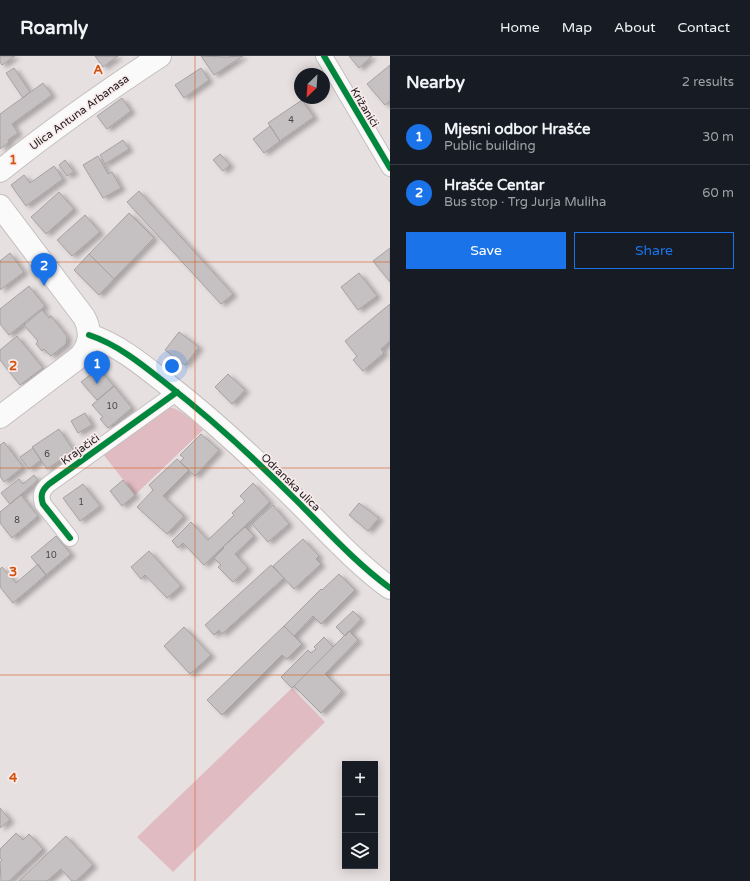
<!DOCTYPE html>
<html lang="en">
<head>
<meta charset="utf-8">
<style>
	:root { --surface:#171b24; --page:#20242c; --text:#f1f3f6; --muted:#9ea1a6; --line:#363941; --accent:#1a73e8 }
	body { margin:0; font-family:"Varela Round",sans-serif; background:var(--page); color:var(--text) }
	.controls { position:absolute; right:12px; bottom:12px; display:grid; overflow:hidden; border-radius:0px; box-shadow:0 2px 10px #0003 }
	.controls button { width:36px; height:36px; display:grid; place-items:center; padding:0; border:0; border-bottom:1px solid var(--line); background:var(--surface); color:var(--text); font:20px sans-serif }
	.compass { position:absolute; left:294px; top:12px; width:36px; height:36px; border-radius:50%; background:var(--surface); box-shadow:0 2px 10px #0003; rotate:205deg }
	.you { position:absolute; left:172px; top:310px; width:14px; height:14px; margin:-10px; border:3px solid #fff; border-radius:50%; background:#1a73e8; box-shadow:0 0 0 6px #1a73e833 }
	.badge { display:grid; place-items:center; width:26px; height:26px; border-radius:50%; background:var(--accent); color:#fff; font-size:13px; font-weight:700 }
	.pin { position:absolute; translate:-50% -33px; filter:drop-shadow(0 1px 2px #0008) }
	.pin::after { content:''; position:absolute; top:21px; width:14px; height:12px; background:inherit; clip-path:polygon(0 0,100% 0,50% 100%) }
	.list { margin:0; padding:0; list-style:none }
	h2 { display:flex; justify-content:space-between; align-items:center; height:52px; margin:0; padding:0 16px; font-size:17px }
	h2 small { font-size:13px; font-weight:400; color:var(--muted) }
	.list li { display:grid; grid-template-columns:26px 1fr auto; gap:12px; align-items:center; box-sizing:border-box; height:56px; padding:0 16px; border-top:1px solid var(--line) }
	.list b { display:block; font-size:15px; white-space:nowrap }
	.list p { margin:0; font-size:13px; white-space:nowrap; color:var(--muted) }
	.list em { font-size:13px; font-style:normal; color:var(--muted) }
	.actions { display:flex; gap:8px; padding:12px 16px }
	.actions a { flex:1; padding:9px 0; border:1px solid var(--accent); border-radius:0px; text-align:center; font-size:14px; color:var(--accent) }
	.actions .main { background:var(--accent); color:#fff }
	.icon { flex:none; width:22px; height:22px; fill:none; stroke:currentColor; stroke-width:2; stroke-linecap:round; stroke-linejoin:round }
	.map { position:relative; flex:none; width:390px; height:825px; overflow:hidden }
	header { display:flex; align-items:center; gap:24px; box-sizing:border-box; height:56px; padding:0 20px; background:var(--surface); border-bottom:1px solid var(--line) }
	header strong { font-size:19px }
	nav { display:flex; gap:22px; margin-inline-start:auto; font-size:14px }
	main { display:flex }
	aside { flex:1; background:var(--surface) }
	.map>svg:first-child { display:block }
	.green { fill:#e1bbc2 }
	.building { fill:#c5c0c1; stroke:#a7a2a2; filter:url(#shadow) }
	.lines { fill:none; stroke-linecap:round; stroke-linejoin:round }
	.street-casing { stroke:#c4bebf; stroke-width:18 }
	.secondary-casing { stroke:#c4bebf; stroke-width:24 }
	.street { stroke:#fbfafa; stroke-width:16 }
	.secondary { stroke:#fbfafa; stroke-width:22 }
	.cycleway-casing { stroke:#f8ebec; stroke-width:8 }
	.cycleway { stroke:#00873e; stroke-width:6 }
	.grid { fill:none; stroke:#d4520d; stroke-width:1; stroke-opacity:0.55 }
	.labels { text-anchor:middle; stroke-width:3.5; stroke-linejoin:round; paint-order:stroke }
	.number-label { font-size:9px; fill:#474243 }
	.street-label { font-size:11px; fill:#1d1819; stroke:#f8ebec }
	.grid-label { font-size:13px; text-anchor:middle; font-weight:bold; fill:#d4520d; stroke:#f8ebec; stroke-width:3.5; stroke-linejoin:round; paint-order:stroke }
</style>
</head>
<body>
<header>
<strong>Roamly</strong>
<nav><a>Home</a><a>Map</a><a>About</a><a>Contact</a></nav>
</header>
<main>
<div class="map">
<svg width="390" height="825" viewBox="0 0 390 825">
	<defs>
		<filter id="shadow"><feDropShadow dx="4.5" dy="2.5" stdDeviation="2" flood-color="#0004"/></filter>
	</defs>
	<rect width="100%" height="100%" fill="#e7e0e1"/>
	<path class="green" d="M164 351C180 350 191 364 203 374L135 439 103 398Z
		M292 632 325 666 173 816 137 781Z"/>
	<path class="building" d="M0 0H15L2 9 0 6Z
		M95 0H118L103 11Z
		M201 0 226 1 243 0 214 19Z
		M349 0H372L359 12Z
		M390 9V45L385 49 367 28Z
		M14 12 30 36 23 42 6 17Z
		M201 12 209 24 184 42 175 29Z
		M43 27 52 39 12 68 18 77 8 84 9 86 0 93V58Z
		M122 42 131 55 107 73 97 60Z
		M302 44 314 61 280 85 268 67Z
		M270 70 280 85 264 97 253 83Z
		M123 84 129 93 105 108 100 99Z
		M220 98 230 109 223 115 213 104Z
		M98 100 108 118 112 116 121 132 103 142 83 109Z
		M65 104 74 116 67 120 59 109Z
		M54 110 63 123 26 150 11 129 24 119 30 127Z
		M139 135 233 238 221 248 127 146Z
		M59 136 74 153 46 178 31 161Z
		M129 157 154 182 114 223 89 198Z
		M85 159 100 176 72 200 57 184Z
		M390 192V226L373 205Z
		M10 197 24 216 0 234V205Z
		M89 198 114 223 99 239 74 214Z
		M359 217 377 240 358 254 341 231Z
		M29 230 45 250 9 279 0 268V253Z
		M390 248V285L381 293 384 297 363 315 353 304 357 300 345 285Z
		M42 254 49 262 51 260 67 280 66 288 51 300 44 293 42 295 36 288 38 285 24 269Z
		M179 276 199 291 185 309 165 294Z
		M17 280 43 312 20 329 0 304V294Z
		M95 315 98 317 101 315 114 330 97 344 81 326Z
		M228 318 245 334 232 348 215 331Z
		M114 330 132 352 108 372 100 363 103 361 92 349Z
		M85 357 92 369 78 377 71 365Z
		M59 373 74 395 47 413 32 391Z
		M201 378 219 394 195 420 180 406 184 402 180 399Z
		M4 386 23 411 4 426 0 420V389Z
		M33 392 41 404 29 413 20 401Z
		M177 403 189 414 163 440 184 460 167 478 137 451 153 434 149 429Z
		M34 419 38 424 10 448 1 437 19 423 23 428Z
		M123 424 135 439 122 450 110 435Z
		M253 427 270 446 204 509 183 487 178 492 172 485 191 466 208 484 234 459 232 457 245 445 240 440Z
		M83 428 100 450 80 465 63 442Z
		M21 439 38 460 12 482 0 467V456Z
		M359 447 379 462 368 475 349 459Z
		M273 449 289 468 268 486 252 468Z
		M245 471 254 480 235 498 248 512 233 526 218 511 221 509 214 502 224 492 223 491Z
		M56 480 71 498 46 519 31 501Z
		M303 483 319 500 316 503 321 508 294 533 273 510Z
		M149 495 181 530 167 542 145 519 141 523 131 511Z
		M38 508 46 519 13 547 0 531V513L2 511 16 527Z
		M271 509 284 522 222 578 219 574 214 579 205 569Z
		M339 518 355 534 321 568 313 560 294 580 284 570 321 533 322 534Z
		M353 555 361 563 345 580 336 571Z
		M284 570 302 588 287 603 282 599 222 659 207 644Z
		M184 571 211 599 190 618 164 590Z
		M349 575 358 584 325 618 342 635 321 657 294 630Z
		M324 581 333 591 292 632 281 621 308 594 311 597 316 593 314 591Z
		M0 752 10 764 0 772Z
		M16 777 23 784 29 778 43 793 9 825H1L0 806 2 804 0 802V793Z
		M66 780 93 809 76 825H72L61 813 47 825H19Z"/>
	<g class="lines">
		<defs>
			<path id="street" d="M324 0 390 112
				M70 482 43 448C40 439 42 434 49 428L177 336"/>
			<path id="secondary" d="M0 115C51 74 105 36 160 0
				M0 150 84 261C92 275 90 291 78 302L0 361
				M89 279C119 289 144 310 168 329 214 365 256 404 297 445 327 475 356 507 390 532"/>
		</defs>
		<use href="#street" class="street-casing"/>
		<use href="#secondary" class="secondary-casing"/>
		<use href="#street" class="street"/>
		<use href="#secondary" class="secondary"/>
		<defs>
			<path id="cycleway" d="M324 0 390 112
				M89 279C119 289 144 310 168 329 214 365 256 404 297 445 327 475 356 507 390 532
				M70 482 43 448C40 439 42 434 49 428L177 336"/>
		</defs>
		<use href="#cycleway" class="cycleway-casing"/>
		<use href="#cycleway" class="cycleway"/>
	</g>
	<path class="grid" d="M195 0V825M0 206H390M0 412H390M0 619H390"/>
	<g class="labels">
		<g class="number-label">
			<text x="291" y="67">4</text>
			<text x="112" y="353">10</text>
			<text x="47" y="401">6</text>
			<text x="81" y="449">1</text>
			<text x="17" y="467">8</text>
			<text x="51" y="502">10</text>
		</g>
		<g class="street-label">
			<text transform="translate(365 51) rotate(59)" y="4">Križanići</text>
			<text transform="translate(79 56) rotate(-36)" y="4">Ulica Antuna Arbanasa</text>
			<text transform="translate(80 393) rotate(-36)" y="4">Krajačići</text>
			<text transform="translate(291 426) rotate(44)" y="4">Odranska ulica</text>
		</g>
	</g>
	<g class="grid-label">
		<text x="98" y="18">A</text>
		<text x="13" y="108">1</text>
		<text x="13" y="314">2</text>
		<text x="13" y="520">3</text>
		<text x="13" y="726">4</text>
	</g>
</svg>
<div class="controls">
<button>+</button>
<button>−</button>
<button><svg class="icon" aria-label="layers" viewBox="0 0 24 24"><path d="M12 4l9 5-9 5-9-5zM3 14l9 5 9-5"/></svg></button>
</div>
<svg class="compass" viewBox="-18 -18 36 36"><path d="M0-13l5 13h-10z" fill="#e53935"/><path d="M0 13l5-13h-10z" fill="#9ea1a6"/></svg>
<div class="you"></div>
<div class="pin badge" style="left:97px;top:328px">1</div>
<div class="pin badge" style="left:44px;top:230px">2</div>
</div>
<aside>
<h2>Nearby<small>2 results</small></h2>
<ul class="list">
<li><span class="badge">1</span><div><b>Mjesni odbor Hrašće</b><p>Public building</p></div><em>30 m</em></li>
<li><span class="badge">2</span><div><b>Hrašće Centar</b><p>Bus stop · Trg Jurja Muliha</p></div><em>60 m</em></li>
</ul>
<div class="actions"><a class="main">Save</a><a>Share</a></div>
</aside>
</main>
</body>
</html>
